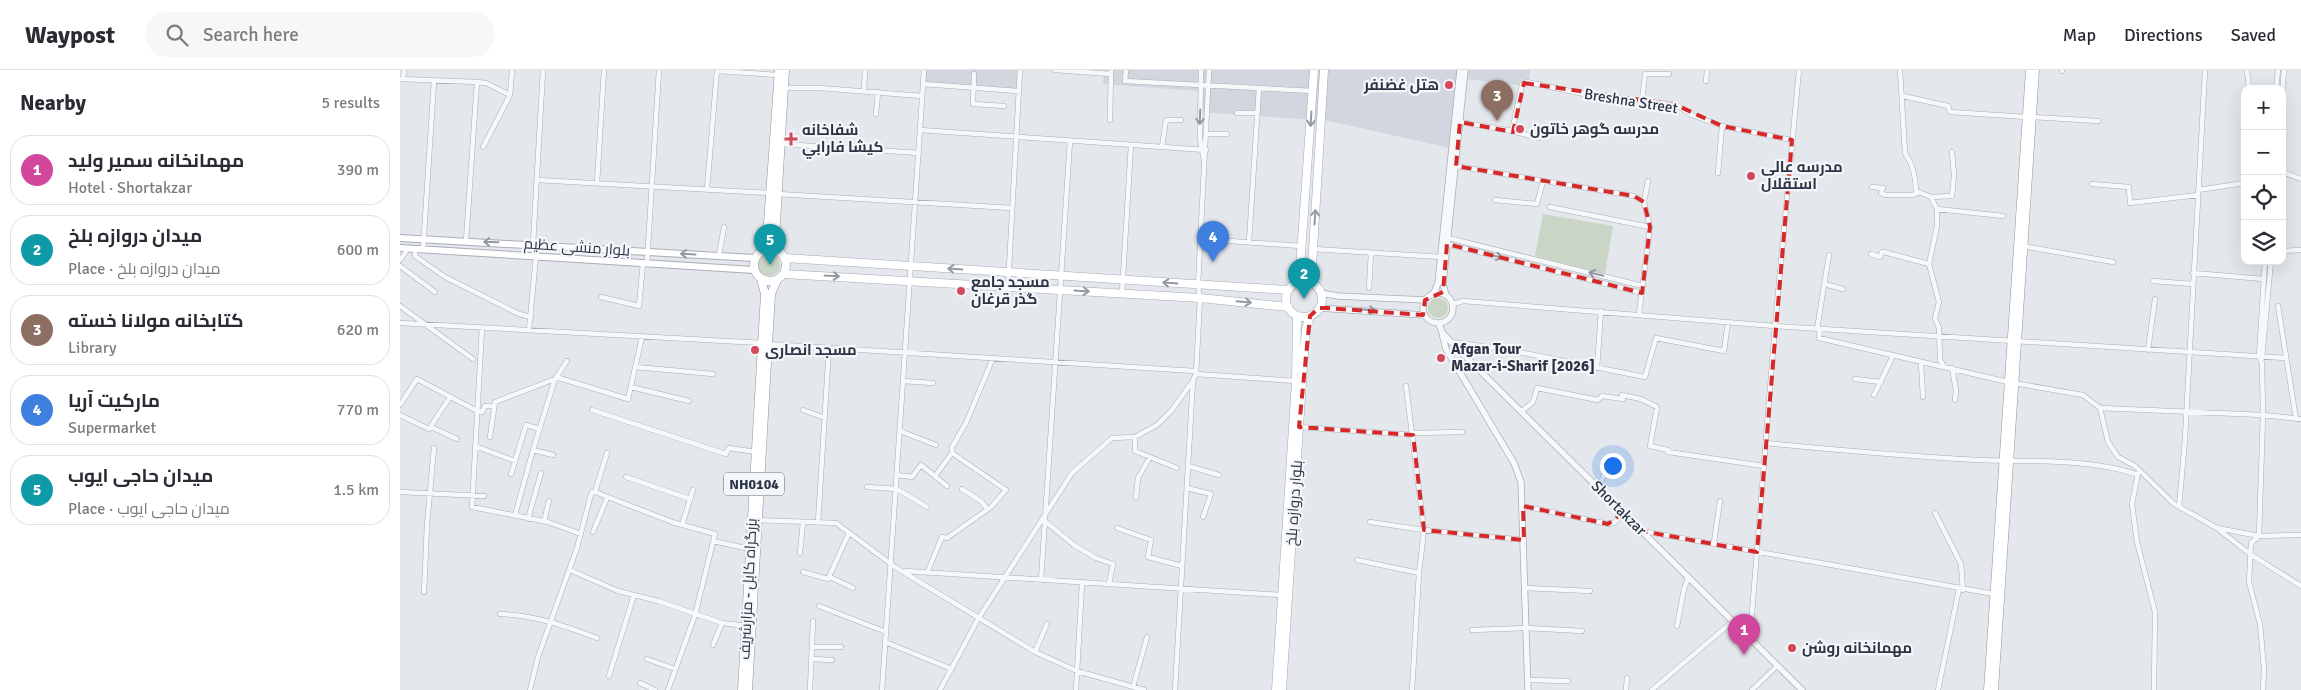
<!DOCTYPE html>
<html lang="en">
<head>
<meta charset="utf-8">
<style>
	:root { --surface:#fff; --page:#f7f7f7; --text:#2b2b33; --muted:#7c7c81; --line:#e1e1e2; --accent:#d1495b }
	body { margin:0; font-family:Signika,Cairo,sans-serif; background:var(--page); color:var(--text) }
	.controls { position:absolute; right:15px; top:15px; display:grid; overflow:hidden; border-radius:10px; box-shadow:0 5px 20px #0002 }
	.controls button { width:45px; height:45px; display:grid; place-items:center; padding:0; border:0; border-bottom:1px solid var(--line); background:var(--surface); color:var(--text); font:25px sans-serif }
	.you { position:absolute; left:1212px; top:395px; width:18px; height:18px; margin:-12px; border:4px solid #fff; border-radius:50%; background:#1a73e8; box-shadow:0 0 0 8px #1a73e833 }
	.badge { display:grid; place-items:center; width:32px; height:32px; border-radius:50%; background:var(--accent); color:#fff; font-size:16px; font-weight:700 }
	.pin { position:absolute; translate:-50% -41px; filter:drop-shadow(0 1px 2px #0008) }
	.pin::after { content:''; position:absolute; top:26px; width:18px; height:15px; background:inherit; clip-path:polygon(0 0,100% 0,50% 100%) }
	.list { margin:0; padding:0; list-style:none }
	h2 { display:flex; justify-content:space-between; align-items:center; height:65px; margin:0; padding:0 20px; font-size:21px }
	h2 small { font-size:16px; font-weight:400; color:var(--muted) }
	.list li { display:grid; grid-template-columns:32px 1fr auto; gap:15px; align-items:center; box-sizing:border-box; height:70px; margin:0 10px 10px; padding:0 10px; border:1px solid var(--line); border-radius:20px }
	.list b { display:block; font-size:19px; white-space:nowrap }
	.list p { margin:0; font-size:16px; white-space:nowrap; color:var(--muted) }
	.list em { font-size:16px; font-style:normal; color:var(--muted) }
	.icon { flex:none; width:28px; height:28px; fill:none; stroke:currentColor; stroke-width:2; stroke-linecap:round; stroke-linejoin:round }
	.map { position:relative; flex:none; width:1901px; height:620px; overflow:hidden }
	header { display:flex; align-items:center; gap:30px; box-sizing:border-box; height:70px; padding:0 25px; background:var(--surface); border-bottom:1px solid var(--line) }
	header strong { font-size:24px }
	nav { display:flex; gap:28px; margin-inline-start:auto; font-size:18px }
	.search { width:350px; height:45px; background:var(--page); display:flex; align-items:center; gap:12px; box-sizing:border-box; padding:0 18px; border-radius:28px; color:var(--muted); font-size:19px }
	main { display:flex }
	aside { flex:1; background:var(--surface) }
	.map>svg:first-child { display:block }
	.built { fill:#d2d6de }
	.green { fill:#c9d6c5 }
	.lines { fill:none; stroke-linecap:round; stroke-linejoin:round }
	.minor-casing { stroke:#a9aeb7; stroke-width:5.5 }
	.tertiary-casing { stroke:#a9aeb7; stroke-width:7 }
	.secondary-casing { stroke:#a9aeb7; stroke-width:8 }
	.primary-casing { stroke:#a3abb8; stroke-width:9 }
	.trunk-casing { stroke:#8b94a3; stroke-width:9 }
	.minor { stroke:#f7f8fa; stroke-width:4.5 }
	.tertiary { stroke:#f7f8fa; stroke-width:5.5 }
	.secondary { stroke:#fff; stroke-width:6 }
	.primary { stroke:#fff; stroke-width:8 }
	.trunk { stroke:#fff; stroke-width:8 }
	.oneway { stroke:#9196a0 }
	.oneway2 { stroke:#959aa2 }
	.marked { fill:none; stroke:#d62828; stroke-width:4; stroke-dasharray:10 6; stroke-linejoin:round }
	.poi-dot { fill:#d1495b; stroke:#f4f6f9; stroke-width:2 }
	.labels { text-anchor:middle; stroke-width:4.5; stroke-linejoin:round; paint-order:stroke }
	.shield { fill:#f4f6f9; stroke:#676e7b; stroke-width:1 }
	.shield-label { font-size:14px; font-weight:bold; fill:#2b3445 }
	.poi-label { font-size:15px; font-weight:bold; fill:#2b3445; stroke:#f4f6f9; text-anchor:start }
	.street-label { font-size:15px; fill:#2b3445; stroke:#f4f6f9 }
</style>
</head>
<body>
<header>
<strong>Waypost</strong>
<div class="search"><svg class="icon" aria-label="search" viewBox="0 0 24 24"><circle cx="10" cy="10" r="6"/><path d="M15 15l6 6"/></svg>Search here</div>
<nav><a>Map</a><a>Directions</a><a>Saved</a></nav>
</header>
<main>
<aside>
<h2>Nearby<small>5 results</small></h2>
<ul class="list">
<li><span class="badge" style="background:#d1479c">1</span><div><b>مهمانخانه سمیر ولید</b><p>Hotel · Shortakzar</p></div><em>390 m</em></li>
<li><span class="badge" style="background:#0f9aa8">2</span><div><b>میدان دروازه بلخ</b><p>Place · میدان دروازه بلخ</p></div><em>600 m</em></li>
<li><span class="badge" style="background:#8d6e63">3</span><div><b>کتابخانه مولانا خسته</b><p>Library</p></div><em>620 m</em></li>
<li><span class="badge" style="background:#3f7fe0">4</span><div><b>مارکیت آریا</b><p>Supermarket</p></div><em>770 m</em></li>
<li><span class="badge" style="background:#0f9aa8">5</span><div><b>میدان حاجی ایوب</b><p>Place · میدان حاجی ایوب</p></div><em>1.5 km</em></li>
</ul>
</aside>
<div class="map">
<svg width="1901" height="620" viewBox="0 0 1901 620">
	<rect width="100%" height="100%" fill="#e4e7ec"/>
	<path class="built" d="M524 0H620L619 21 523 14Z
		M704 0H1130L1129 16 1058 8 1050 78 929 51 797 42 798 21 703 14Z"/>
	<path class="green" d="M1143 144 1213 156 1205 204 1135 186Z
		M358 195a11 11 0 1 1 22 0a11 11 0 1 1-22 0Z
		M1028 238a10 10 0 1 1 20 0a10 10 0 1 1-20 0Z"/>
	<g class="lines">
		<defs>
			<path id="minor" d="M655 0 711 4
				M726 0 725 11 913 21
				M801 0 800 69 804 90
				M1500 0 1505 83C1513 95 1516 106 1516 121L1531 127 1537 139V156L1529 194 1539 232 1535 248 1539 258 1540 290 1544 296
				M1662 0V1
				M1847 0 1849 19
				M317 1 379 5
				M574 4 573 34 604 36
				M0 9 77 12 86 13 110 25
				M3 9 4 0
				M1306 11 1307 0
				M523 14 619 21
				M384 18H420L522 26
				M1876 19 1878 0
				M464 21 465 0
				M1503 26 1548 36 1550 42 1627 47
				M1882 26 1884 0
				M1242 30 1245 4H1269
				M837 43H857
				M476 44 478 22
				M1633 47 1698 51
				M710 50 711 0
				M1060 52 1112 61 1139 68
				M520 60 806 80
				M1112 61 1122 15 1127 12 1184 24 1276 35 1292 45 1322 56 1392 70
				M807 64H827
				M382 74 519 83
				M83 77 110 25 112 0
				M762 77 766 50H781
				M1056 96 1234 126 1244 132
				M1882 102 1901 109
				M1318 103 1322 56
				M137 110 370 123
				M197 113 204 0
				M1692 114 1729 117 1730 133 1798 125
				M1472 117 1483 118 1481 123 1485 125H1513L1517 123
				M307 119 317 0
				M1798 120 1845 113
				M378 124 612 138
				M1531 127 1552 126 1554 105 1552 82
				M1095 130 1137 134 1143 111
				M1150 137 1250 157
				M1537 139 1603 146
				M1048 168 1243 216
				M801 169 901 176
				M66 171 77 12
				M849 172 859 18
				M1047 174 1242 223
				M1623 176 1713 192
				M15 179V186L45 207 119 244 131 247
				M913 179 1041 187
				M23 180 34 11
				M1882 181 1901 180
				M1471 184 1480 187 1482 182H1484L1529 194
				M319 185 324 157
				M0 190 8 179
				M247 193 259 0
				M0 196 35 222
				M1793 203 1864 209
				M1753 211 1793 214
				M1424 214 1443 219
				M608 216 620 0
				M969 218 971 183
				M722 223 731 75
				M201 227 239 236 243 193
				M1053 234 1063 231 1375 256 1886 288
				M0 236 73 289
				M1878 236 1896 349
				M1239 244 1250 157 1244 132 1248 111
				M0 253 362 273
				M82 258 72 437 148 452 181 464
				M1417 259 1429 185
				M1420 259 1419 268 1608 312 1683 325 1700 338 1708 372 1718 387 1735 396 1774 434 1817 458 1859 466 1901 465
				M129 260 136 186 133 174 143 0
				M1051 272 1104 279 1245 307 1256 268 1324 281 1328 252
				M368 274 795 301
				M1748 280 1755 229
				M1862 288 1871 191
				M1521 293 1523 327
				M235 297 313 304
				M1197 298 1201 241
				M1552 298 1556 320 1555 330
				M796 304 896 311
				M1455 309 1481 312
				M503 311 533 313
				M1006 316 1024 460 1019 503 1012 620
				M231 317 289 331
				M1474 325 1493 286
				M0 335 17 309 77 341 82 342 85 336H94
				M1700 338 1863 345 1901 349
				M192 340 326 384 329 378 356 382
				M403 340 425 348
				M1122 341 1133 332 1137 318 1198 330 1202 326 1223 329 1222 325 1241 329 1257 337 1250 376 1268 380V382L1364 396
				M0 345 29 359 50 327
				M31 357 57 369
				M899 357 1013 365
				M500 361 536 375
				M1013 363 1062 362
				M90 367 95 332 155 309 159 308 228 329 242 267
				M735 367V381L777 398
				M1366 373C1437 380 1507 386 1578 390 1630 392 1687 388 1736 404
				M75 376 115 391
				M153 385 133 380 155 309 167 291
				M788 396 819 405
				M1738 403 1732 434 1737 472 1755 542 1754 620
				M111 404 126 355 140 359
				M497 405 512 407 521 395 547 416
				M535 406 552 383
				M226 407 290 429
				M467 417 497 419 527 437
				M787 418 811 424 803 447
				M1199 418 1206 399
				M562 419 582 432 587 439
				M0 422 84 426
				M195 422 272 452 315 464 295 545 268 620
				M736 428 738 408 750 387
				M1123 436 1208 454 1214 453 1224 442
				M1779 437 1785 369 1805 0
				M1535 443 1561 494 1563 520
				M115 445 133 380
				M128 449 141 403
				M358 450 436 453 495 497 635 582 677 601 744 620
				M144 451 149 431
				M418 452 429 278
				M646 452 674 475 696 488 713 494 709 514
				M970 452 1024 460 1124 470
				M282 455 293 420
				M717 458 751 470 748 487 782 496
				M1818 459 1850 484 1901 516
				M1242 461 1594 524
				M193 462 207 428
				M313 471 350 479
				M1314 472 1320 431
				M400 483 403 452
				M957 490 1019 503
				M170 500 218 521 258 531 322 553 347 556
				M506 501 881 525
				M403 502 428 509 449 463
				M527 503 542 467 547 468 591 437 606 420 552 383V377L566 353 593 288
				M430 507 453 518
				M641 510 670 71
				M1125 518 1190 521
				M24 522 27 455 34 378
				M419 536 486 562
				M100 544C135 545 165 556 197 568
				M1277 556 1284 519 1288 508
				M1072 560 1127 558 1182 561
				M1350 568 1375 256 1399 0
				M485 572 552 599
				M313 575 322 553
				M412 577H441
				M635 582 647 554
				M247 589 275 599
				M412 589 432 590
				M209 606 234 525
				M1128 610 1168 611
				M240 613 255 620
				M733 617 747 567
				M130 620 138 587 177 478 190 428 192 422H195L207 383
				M410 620 413 551
				M482 620 524 0
				M540 620 578 549 672 403 712 368 735 367 757 355 772 340 792 312
				M676 620 682 513
				M775 620 793 310 796 304 800 228 798 215 809 0
				M1226 620 1227 608
				M1252 620 1333 551
				M1352 620 1377 596
				M1538 620 1559 519
				M1863 620 1864 599 1860 554 1849 512 1851 473 1859 466 1863 345 1862 293 1859 286 1865 191"/>
			<path id="tertiary" d="M1023 238a15 15 0 1 1 30 0a15 15 0 1 1-30 0Z
				M920 223 938 226 1025 230
				M1034 223 1038 213 1060 0
				M1046 225 1043 214 1065 0
				M919 238 1024 245
				M1039 254 1042 262 1051 272 1402 620
				M1042 263 1046 279 1114 393 1121 412 1128 620"/>
			<path id="secondary" d="M0 168 354 188
				M0 178 354 200"/>
			<path id="primary" d="M385 188 888 220
				M384 204 800 228 888 237
				M886 229a18 18 0 1 1 36 0a18 18 0 1 1-36 0Z
				M899 212 914 0
				M911 213 924 0
				M876 620 896 311 897 246
				M882 620 902 311 906 259 910 246"/>
			<path id="trunk" d="M354 195a16 16 0 1 1 32 0a16 16 0 1 1-32 0Z
				M361 181 367 167 379 0
				M380 182 375 169 385 0
				M342 620 365 224 361 209
				M348 620 371 224 377 210
				M1588 620 1630 0
				M1594 620 1635 0"/>
		</defs>
		<use href="#minor" class="minor-casing"/>
		<use href="#tertiary" class="tertiary-casing"/>
		<use href="#secondary" class="secondary-casing"/>
		<use href="#primary" class="primary-casing"/>
		<use href="#trunk" class="trunk-casing"/>
		<use href="#minor" class="minor"/>
		<use href="#tertiary" class="tertiary"/>
		<use href="#secondary" class="secondary"/>
		<use href="#primary" class="primary"/>
		<use href="#trunk" class="trunk"/>
	</g>
	<defs><path id="oneway-shaft" d="M-6 0H5M1.5-3L5.5 0L1.5 3" fill="none" stroke-width="1.6" stroke-linecap="round" stroke-linejoin="round" transform="scale(1.25)"/></defs>
	<g class="oneway">
		<use href="#oneway-shaft" transform="translate(800 47) rotate(92)"/>
		<use href="#oneway-shaft" transform="translate(1095 186) rotate(14)"/>
		<use href="#oneway-shaft" transform="translate(1196 204) rotate(-166)"/>
		<use href="#oneway-shaft" transform="translate(968 240) rotate(3)"/>
	</g>
	<g class="oneway2">
		<use href="#oneway-shaft" transform="translate(911 49) rotate(93)"/>
		<use href="#oneway-shaft" transform="translate(915 147) rotate(-86)"/>
		<use href="#oneway-shaft" transform="translate(91 172) rotate(-178)"/>
		<use href="#oneway-shaft" transform="translate(288 184) rotate(-177)"/>
		<use href="#oneway-shaft" transform="translate(555 199) rotate(-176)"/>
		<use href="#oneway-shaft" transform="translate(432 206) rotate(3)"/>
		<use href="#oneway-shaft" transform="translate(770 213) rotate(-176)"/>
		<use href="#oneway-shaft" transform="translate(682 221) rotate(4)"/>
		<use href="#oneway-shaft" transform="translate(844 232) rotate(5)"/>
	</g>
	<path class="marked" d="M1124 13 1276 35 1322 56 1392 70 1357 482 1242 461 1224 442 1208 454 1123 436 1124 470 1024 460 1013 365 899 357 910 246 919 238H927L1023 245 1025 230 1043 222 1047 174 1242 223 1250 157 1244 132 1234 126 1056 96 1060 52 1113 62Z"/>
	<g class="poi-dot">
		<circle cx="1049" cy="15" r="5"/>
		<circle cx="1120" cy="59" r="5"/>
		<path d="M388.5 61.5h5v5h5v5h-5v5h-5v-5h-5v-5h5z"/>
		<circle cx="1351" cy="106" r="5"/>
		<circle cx="561" cy="221" r="5"/>
		<circle cx="355" cy="280" r="5"/>
		<circle cx="1041" cy="288" r="5"/>
		<circle cx="1392" cy="578" r="5"/>
	</g>
	<g class="labels">
		<rect class="shield" x="324" y="402.5" width="60" height="23" rx="4"/>
		<g class="shield-label">
			<text x="354" y="419">NH0104</text>
		</g>
		<g class="poi-label">
			<text x="1039" y="20" text-anchor="end">هتل غضنفر</text>
			<text x="1130" y="64">مدرسه گوهر خاتون</text>
			<text x="402" y="65">شفاخانه<tspan x="402" dy="17">كيشا فارابي</tspan></text>
			<text x="1361" y="102">مدرسه عالی<tspan x="1361" dy="17">استقلال</tspan></text>
			<text x="571" y="217">مسجد جامع<tspan x="571" dy="17">گذر قرغان</tspan></text>
			<text x="1051" y="284">Afgan Tour<tspan x="1051" dy="17">Mazar-i-Sharif [2026]</tspan></text>
			<text x="365" y="285">مسجد انصاری</text>
			<text x="1402" y="583">مهمانخانه روشن</text>
		</g>
		<g class="street-label">
			<text transform="translate(1231 31) rotate(9)" y="5">Breshna Street</text>
			<text transform="translate(177 177) rotate(4)" y="5">بلوار منشی عظیم</text>
			<text transform="translate(894 433) rotate(-86)" y="5">بلوار دروازه بلخ</text>
			<text transform="translate(1219 438) rotate(45)" y="5">Shortakzar</text>
			<text transform="translate(348 519) rotate(-87)" y="5">بزرگراه کابل - مزارشریف</text>
		</g>
	</g>
</svg>
<div class="controls">
<button>+</button>
<button>−</button>
<button><svg class="icon" aria-label="locate" viewBox="0 0 24 24"><circle cx="12" cy="12" r="6"/><path d="M12 2v4M12 18v4M2 12h4M18 12h4"/></svg></button>
<button><svg class="icon" aria-label="layers" viewBox="0 0 24 24"><path d="M12 4l9 5-9 5-9-5zM3 14l9 5 9-5"/></svg></button>
</div>
<div class="you"></div>
<div class="pin badge" style="left:1344px;top:585px;background:#d1479c">1</div>
<div class="pin badge" style="left:904px;top:229px;background:#0f9aa8">2</div>
<div class="pin badge" style="left:1097px;top:51px;background:#8d6e63">3</div>
<div class="pin badge" style="left:813px;top:192px;background:#3f7fe0">4</div>
<div class="pin badge" style="left:370px;top:195px;background:#0f9aa8">5</div>
</div>
</main>
</body>
</html>
